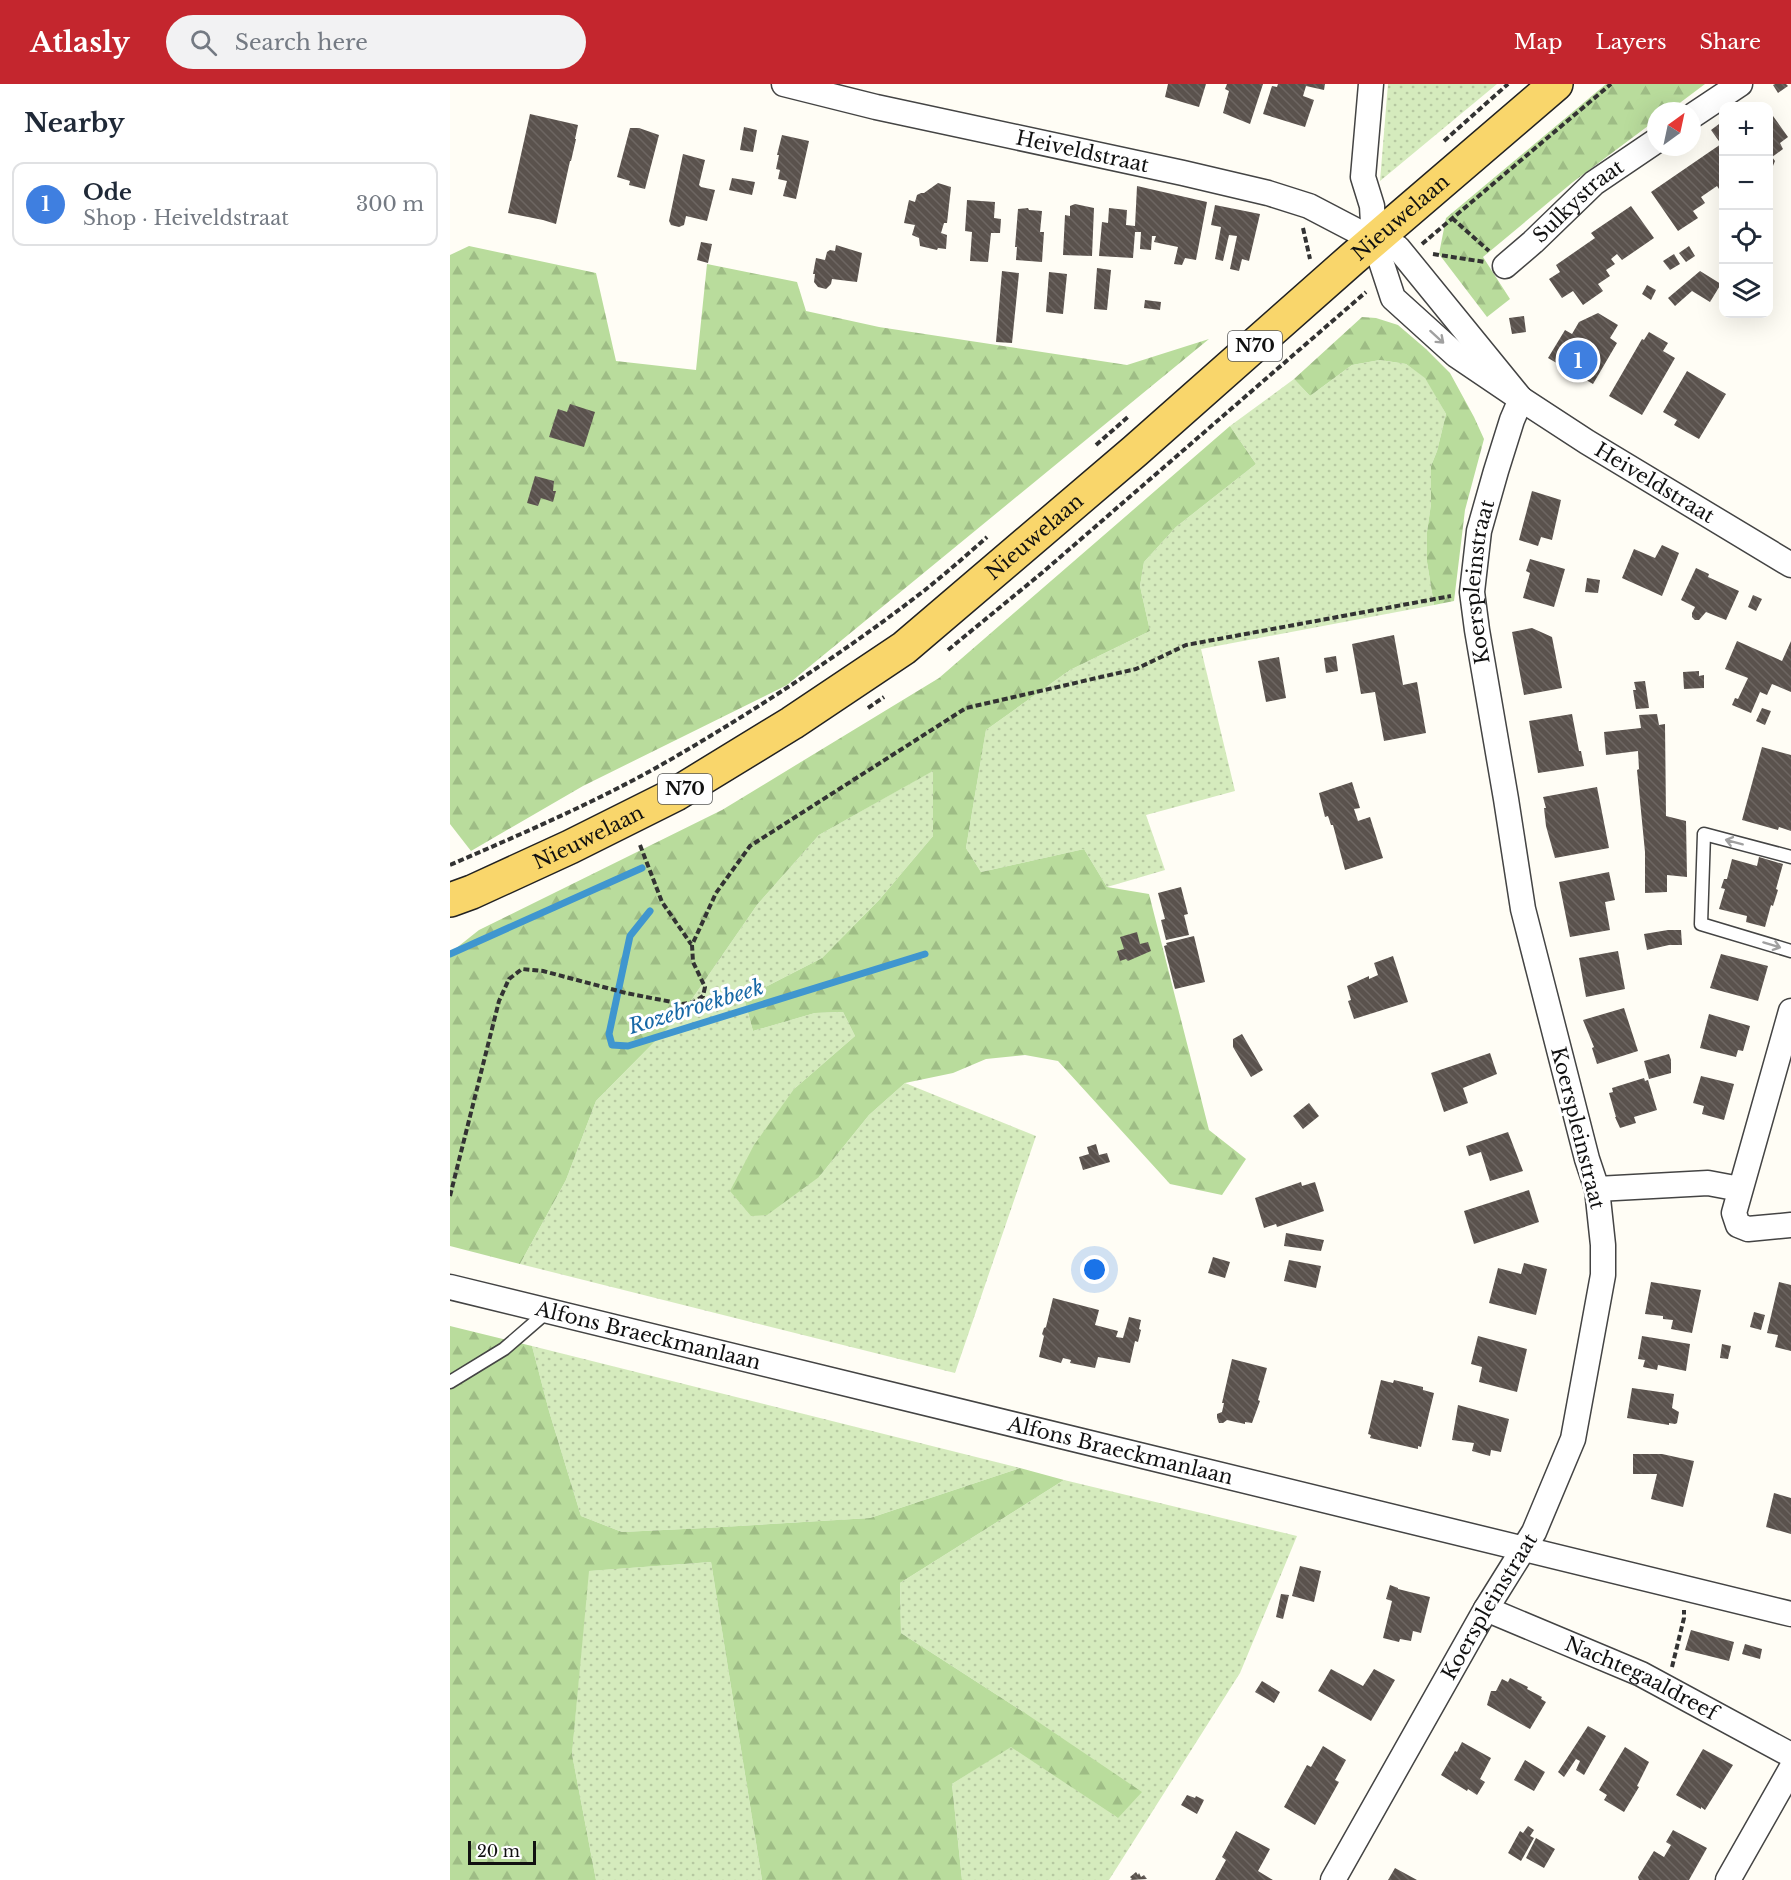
<!DOCTYPE html>
<html lang="en">
<head>
<meta charset="utf-8">
<style>
	:root { --surface:#fff; --page:#f2f2f3; --text:#1f2937; --muted:#747a83; --line:#e0e1e3; --accent:#c4262e }
	body { margin:0; font-family:"Libre Baskerville",serif; background:var(--page); color:var(--text) }
	.controls { position:absolute; right:18px; top:18px; display:grid; overflow:hidden; border-radius:12px; box-shadow:0 6px 24px #0002 }
	.controls button { width:54px; height:54px; display:grid; place-items:center; padding:0; border:0; border-bottom:2px solid var(--line); background:var(--surface); color:var(--text); font:30px sans-serif }
	.compass { position:absolute; left:1197px; top:18px; width:54px; height:54px; border-radius:50%; background:var(--surface); box-shadow:0 6px 24px #0002; rotate:33deg }
	.scale { position:absolute; left:18px; bottom:15px; width:68px; box-sizing:border-box; padding-left:6px; border:3px solid #111; border-top:0; font-size:16px; line-height:21px; white-space:nowrap; color:#111; -webkit-text-stroke:4px #fff; paint-order:stroke }
	.you { position:absolute; left:645px; top:1186px; width:21px; height:21px; margin:-15px; border:4px solid #fff; border-radius:50%; background:#1a73e8; box-shadow:0 0 0 9px #1a73e833 }
	.badge { display:grid; place-items:center; width:39px; height:39px; border-radius:50%; background:var(--accent); color:#fff; font-size:20px; font-weight:700 }
	.pin { position:absolute; translate:-50% -50%; border:3px solid #fff; box-shadow:0 2px 6px #0006 }
	.list { margin:0; padding:0; list-style:none }
	h2 { display:flex; justify-content:space-between; align-items:center; height:78px; margin:0; padding:0 24px; font-size:26px }
	h2 small { font-size:20px; font-weight:400; color:var(--muted) }
	.list li { display:grid; grid-template-columns:39px 1fr auto; gap:18px; align-items:center; box-sizing:border-box; height:84px; margin:0 12px 12px; padding:0 12px; border:2px solid var(--line); border-radius:12px }
	.list b { display:block; font-size:22px; white-space:nowrap }
	.list p { margin:0; font-size:20px; white-space:nowrap; color:var(--muted) }
	.list em { font-size:20px; font-style:normal; color:var(--muted) }
	.icon { flex:none; width:33px; height:33px; fill:none; stroke:currentColor; stroke-width:2; stroke-linecap:round; stroke-linejoin:round }
	.map { position:relative; flex:none; width:1341px; height:1796px; overflow:hidden }
	header { display:flex; align-items:center; gap:36px; box-sizing:border-box; height:84px; padding:0 30px; background:var(--accent); color:#fff }
	header strong { font-size:28px }
	nav { display:flex; gap:33px; margin-inline-start:auto; font-size:21px }
	.search { width:420px; height:54px; background:var(--page); display:flex; align-items:center; gap:15px; box-sizing:border-box; padding:0 21px; border-radius:33px; color:var(--muted); font-size:22px }
	main { display:flex }
	aside { flex:1; background:var(--surface) }
	.map>svg:first-child { display:block }
	.green { fill:url(#green-dots) }
	.forest { fill:url(#forest-firs) }
	.lines { fill:none; stroke-linecap:round; stroke-linejoin:round }
	.stream { stroke:#3f96cf; stroke-width:7 }
	.building { fill:url(#building-back-hatch) }
	.service-casing { stroke:#444; stroke-width:15 }
	.minor-casing { stroke:#444; stroke-width:27 }
	.primary-casing { stroke:#222; stroke-width:36 }
	.path { stroke:#333; stroke-width:4; stroke-dasharray:6 3; stroke-linecap:butt }
	.service { stroke:#fff; stroke-width:12 }
	.minor { stroke:#fff; stroke-width:24 }
	.primary { stroke:#f9d66b; stroke-width:33 }
	.oneway { stroke:#a0a0a0 }
	.labels { text-anchor:middle; stroke-width:6; stroke-linejoin:round; paint-order:stroke }
	.shield { fill:#fff; stroke:#585858; stroke-width:1.5 }
	.shield-label { font-size:18px; font-weight:bold; fill:#111 }
	.street-label { font-size:20px; fill:#111; stroke:#fff }
	.water-label { font-size:21px; font-style:italic; fill:#1768a6; stroke:#fff }
</style>
</head>
<body>
<header>
<strong>Atlasly</strong>
<div class="search"><svg class="icon" aria-label="search" viewBox="0 0 24 24"><circle cx="10" cy="10" r="6"/><path d="M15 15l6 6"/></svg>Search here</div>
<nav><a>Map</a><a>Layers</a><a>Share</a></nav>
</header>
<main>
<aside>
<h2>Nearby<small></small></h2>
<ul class="list">
<li><span class="badge" style="background:#3f7fe0">1</span><div><b>Ode</b><p>Shop · Heiveldstraat</p></div><em>300 m</em></li>
</ul>
</aside>
<div class="map">
<svg width="1341" height="1796" viewBox="0 0 1341 1796">
	<defs>
		<pattern id="green-dots" width="8" height="8" patternUnits="userSpaceOnUse" patternTransform="scale(1.5)"><rect width="8" height="8" fill="#d5ebbd"/><path d="M2 2h.1M6 6h.1" fill="none" stroke="#b6c8a1" stroke-width="1.8" stroke-linecap="round"/></pattern>
		<pattern id="forest-firs" width="22" height="20" patternUnits="userSpaceOnUse" patternTransform="scale(1.5)"><rect width="22" height="20" fill="#b9dc9c"/><path d="M5 1l3.5 6h-7zM16 11l3.5 6h-7z" fill="#9ebc85"/></pattern>
		<pattern id="building-back-hatch" width="6" height="6" patternUnits="userSpaceOnUse" patternTransform="scale(1.5)"><rect width="6" height="6" fill="#5a524d"/><path d="M-1 5l2 2M0 0l6 6M5-1l2 2" fill="none" stroke="#6d6662"/></pattern>
	</defs>
	<rect width="100%" height="100%" fill="#fffdf5"/>
	<path class="green" d="M938 0H1047L930 97Z
		M930 276 956 280 976 294 996 330 987 367 981 382V420L977 448V478L984 521 751 565 785 707 696 731 715 786 657 803 634 765 531 788 516 764 536 646 620 586 700 547 690 502 694 478 726 443 806 380 780 342 844 295 860 312 902 281Z
		M484 686 483 752 429 816 372 874 294 914 303 947 365 929 393 928 405 952 344 1005 369 1093 419 1031 455 999 586 1052 505 1289 70 1180 116 1096 146 1017 231 931 307 821 369 751Z
		M82 1262 570 1384 420 1434 255 1444 172 1448 131 1432 99 1327Z
		M614 1396 847 1452 790 1589 659 1796H512L502 1700 561 1662 668 1734 572 1627 451 1549 450 1499Z
		M261 1478 312 1796H146L122 1670 138 1487Z"/>
	<path class="forest" d="M1156 0H1255L1219 27H1206V36L1123 98 1033 173 1060 215 1037 233 989 170 996 134Z
		M19 162 146 189 166 277 246 286 257 180 347 198 356 227 429 243 677 281 759 255 337 601 133 702 21 767 0 740V171Z
		M912 233 926 234 948 241 976 265 1000 289 1024 333 1034 355 1015 426 1004 517 984 521 977 478V448L981 420V382L987 367 996 330 975 294 956 280 930 276 902 281 860 312 844 295Z
		M780 342 806 380 726 443 694 478 690 502 700 547 620 586 536 646 516 764 531 788 634 765 657 803 699 810 759 1046 796 1075 772 1111 720 1100 608 977 575 971 536 975 503 989 455 999 419 1031 369 1093 317 1131 301 1132 280 1107 304 1061 344 1005 405 952 393 928 365 929 303 947 294 914 372 874 429 816 483 752V687L369 751 307 821 231 931 146 1017 116 1096 70 1180 0 1162V869L29 846 272 726 489 594Z
		M0 1242 82 1262 99 1327 131 1432 172 1448 255 1444 420 1434 570 1384 614 1396 450 1499 451 1549 572 1627 692 1708 668 1734 561 1663 502 1700 512 1796H312L261 1478 139 1487 122 1670 146 1796H0Z"/>
	<g class="lines">
		<path class="stream" d="M200 827 180 852 159 950 162 961 178 962 475 870
			M0 870 192 784"/>
	</g>
	<path class="building" d="M718 0H756L749 23 715 13Z
		M777 0H813L800 40 773 29 779 7 775 5Z
		M828 0H875L874 6 856 2 853 12 864 16 855 43 813 30 822 2 827 3Z
		M1325 0H1336L1338 2 1328 9 1323 1Z
		M1318 25 1338 53 1330 59 1333 65 1322 73 1325 77 1323 82 1318 85Z
		M80 30 128 41 125 55H126L121 77H120L106 140 93 136 58 129Z
		M1269 40 1274 46V106L1271 108 1267 102 1251 113 1255 119 1243 127 1248 134 1228 147 1201 108 1271 60 1261 46Z
		M294 43 307 46 303 68 290 66Z
		M180 44H189L209 51 195 105 179 101 180 97 167 93Z
		M332 51 359 57 346 115 333 112 337 97 328 95 330 86 326 85 329 71H327Z
		M233 70 255 76 249 101 251 103 265 106 257 137 236 132 234 141 229 143 221 141 219 137Z
		M282 94 305 98 302 111 279 106Z
		M488 99 501 103 497 139H494L491 149 497 151 496 165 488 164 487 166 470 162 469 154 462 151 465 141 454 139 459 116 465 118 467 111 471 109H474Z
		M687 102 757 118 746 176 735 174 732 181 724 180 728 163 704 158 706 152H702L701 166 690 165 691 148H685L683 174 649 172 652 138 658 139 659 124 677 126 676 141 685 142Z
		M517 116 545 118 544 134 551 135 550 149H541L538 178 520 177 522 148 515 147Z
		M625 120 644 124 642 172 613 171 615 131 620 132V122Z
		M765 121 810 130 799 177 792 175 789 187 780 185 787 152 779 151 773 177 765 175 771 143 761 141Z
		M1181 122 1204 154 1172 176 1167 170 1161 175 1165 180 1156 186 1160 192 1148 200 1153 207 1133 221 1123 207 1112 214 1099 195 1110 188 1106 181 1145 154 1141 149Z
		M578 124 579 126 592 127 590 148H594L592 178 566 176 567 163H565L568 125Z
		M251 158 262 160 258 179 247 176Z
		M386 161 412 169 407 198 382 195 381 200 376 205 368 203 364 198 365 190H363L366 174 375 176 377 168 380 166 385 167Z
		M1239 162 1245 172 1236 178 1229 169Z
		M1224 170 1230 180 1220 186 1213 177Z
		M647 184 661 186 657 226 644 225Z
		M552 187 569 189 562 259 546 258Z
		M1250 187 1271 200 1260 218 1242 207 1225 222 1218 214Z
		M599 188 617 190 613 230 596 228Z
		M1197 201 1206 206 1201 216 1192 210Z
		M695 216 711 218 710 226 694 224Z
		M1148 229 1168 241 1160 254 1167 259 1143 300 1098 274 1115 246 1122 250 1129 238Z
		M1074 232 1076 248 1062 250 1059 234Z
		M1199 248 1218 259 1213 267 1225 274 1192 331 1159 312 1192 255 1194 256Z
		M1237 287 1276 310 1249 355 1224 341 1227 336 1213 328Z
		M120 320 145 328 134 363 99 353 108 325 117 328Z
		M85 392 104 397 103 407H106L103 418 91 414 88 422 77 419Z
		M1082 407 1111 416 1102 456 1091 453 1088 462 1069 456Z
		M1212 461 1229 469 1212 512 1172 494 1184 465 1205 474Z
		M1080 475 1115 485 1104 523 1073 514 1080 489 1076 487Z
		M1246 484 1259 490 1258 493 1289 507 1276 536 1256 528 1249 536H1245L1242 533V529L1245 523 1231 516Z
		M1137 494 1150 496 1148 509 1135 508Z
		M1303 511 1312 515 1306 527 1298 523Z
		M1082 544 1102 553 1112 604 1074 611 1062 548Z
		M944 551 953 601 967 598 976 649 934 657 925 608 911 610 902 560Z
		M1287 557 1332 577 1341 557V608L1322 600 1317 611 1310 608 1301 629 1282 621 1285 614 1288 615 1298 594 1275 585Z
		M886 572 888 587 876 589 874 574Z
		M829 573 836 614 816 618 808 577Z
		M1249 587V592L1254 591V604L1234 605 1233 588Z
		M1195 597 1199 624 1186 625 1183 606H1186L1184 598Z
		M1312 624 1321 627 1315 641 1306 637Z
		M1122 630 1129 667H1131L1134 682 1088 689 1079 637Z
		M1207 630 1209 641 1215 640 1216 732 1236 737 1237 793 1217 791V808L1195 809V768L1187 686 1189 685 1188 667 1156 671 1154 648 1191 644 1189 631Z
		M1312 663 1341 671V747L1329 743 1328 746 1292 736Z
		M902 698 910 724 904 725 908 737 920 733 933 774 895 786 883 741H881L878 732 875 733 869 709Z
		M1147 703 1159 764 1105 774 1096 742 1094 724H1096L1093 713Z
		M1309 773 1333 780 1326 805 1328 806 1323 822 1321 821 1315 843 1296 838 1297 832 1269 825 1275 805 1271 804 1274 795H1277L1282 775 1307 782Z
		M1159 788 1165 816 1155 818 1160 846 1120 853 1109 798Z
		M731 803 738 830 734 831 739 851 716 856 711 836 715 835 708 809Z
		M1218 846H1231L1232 861H1219L1197 866 1194 850Z
		M687 848 690 860 698 858 701 867 678 877 676 875 670 877 667 867 674 865 670 853Z
		M744 852 755 898 725 905 714 862 717 861 716 859Z
		M1168 867 1175 905 1136 913 1129 874Z
		M1271 870 1318 882 1308 917 1260 904Z
		M943 872 958 918 904 935 898 917 901 916 897 902 919 892V895L928 891 924 879Z
		M1174 924 1188 967 1147 980 1142 964 1144 963 1133 936Z
		M1259 930 1300 942 1293 967 1288 966 1286 973 1250 964Z
		M792 950 813 986 801 993 783 963V955Z
		M1040 969 1047 990 1013 1004 1018 1019 994 1028 981 989Z
		M1219 970 1221 976V989L1199 995 1194 977Z
		M1251 992 1284 1000 1274 1036 1252 1030 1254 1022 1243 1019Z
		M1194 994 1195 997 1198 996 1207 1026 1184 1033 1186 1039 1170 1044 1165 1033H1166L1159 1009 1163 1008 1162 1004Z
		M859 1019 869 1032 853 1045 843 1032Z
		M1058 1048 1073 1087 1040 1097 1031 1068 1019 1072 1016 1062Z
		M646 1060 649 1071 657 1069 660 1078 633 1086 629 1073 639 1070 637 1063Z
		M851 1098 852 1102 865 1098 874 1127 827 1143 826 1140 814 1144 805 1114Z
		M1079 1106 1089 1138 1024 1160 1014 1127Z
		M836 1149 874 1156 871 1167 834 1162Z
		M763 1173 780 1178 775 1194 758 1189Z
		M839 1176 871 1182 866 1204 834 1197Z
		M1074 1179 1097 1185 1086 1231 1039 1219 1048 1184 1071 1190Z
		M1201 1198 1251 1206 1242 1249 1221 1245 1223 1236 1213 1235V1232L1195 1230Z
		M1329 1198 1341 1201V1267L1325 1263 1328 1251 1317 1249Z
		M603 1214 649 1226 645 1241 668 1247 666 1253 673 1254 679 1233 691 1236 689 1245 691 1246 688 1258 685 1257 680 1279 648 1273 645 1284 620 1279 621 1276 613 1274 611 1279 589 1273 594 1252 592 1250 594 1244 596 1243Z
		M1304 1228 1315 1231 1311 1246 1300 1243Z
		M1028 1252 1077 1265 1067 1308 1029 1298 1032 1283 1021 1280Z
		M1192 1252 1240 1260 1236 1287 1208 1281 1207 1286 1193 1283 1195 1276 1188 1275Z
		M1272 1260 1281 1262 1278 1275 1270 1274Z
		M782 1275 817 1284 808 1316 810 1317 802 1339 795 1338V1340L777 1336 773 1339H769L767 1334V1330L772 1328 774 1319H772Z
		M931 1296 943 1299 944 1296 973 1303V1306L984 1309 971 1363 968 1362V1365L920 1354 921 1351 918 1350Z
		M1182 1304 1224 1310 1222 1324 1229 1328 1227 1339 1225 1340 1219 1339V1341L1177 1334Z
		M1008 1321 1059 1335 1051 1368 1041 1366 1040 1372 1022 1367 1024 1359 1002 1356Z
		M1183 1370H1212L1244 1377 1233 1423 1201 1415 1207 1390H1183Z
		M1324 1409 1341 1414V1450L1316 1443Z
		M850 1482 871 1487 864 1518 842 1512Z
		M940 1501 948 1504V1505L980 1513 971 1549 963 1547 961 1557 950 1555 949 1558 933 1554 942 1517 936 1515Z
		M831 1510 839 1511 833 1535 826 1533Z
		M1241 1546 1284 1558 1279 1577 1235 1566Z
		M1295 1560 1312 1565 1310 1575 1292 1570Z
		M881 1585 913 1602 924 1585 945 1596 921 1637 868 1607Z
		M1060 1594 1078 1603 1077 1605 1092 1613 1091 1615 1096 1618 1080 1645 1037 1621 1041 1607H1046L1052 1595 1058 1598Z
		M812 1597 830 1608 824 1619 805 1608Z
		M1138 1642 1156 1652 1134 1691 1126 1686 1130 1677 1126 1675 1114 1693 1108 1688Z
		M1012 1658 1041 1674 1030 1695 1035 1698 1027 1711 1018 1705 1017 1707 991 1691 1005 1667 1007 1668Z
		M873 1662 896 1676 885 1696 889 1698 865 1741 834 1723 857 1681 861 1683Z
		M1175 1663 1199 1678 1187 1702 1189 1703 1174 1728 1154 1716 1157 1711 1149 1706Z
		M1253 1665 1283 1681 1255 1726 1251 1723V1725L1226 1711Z
		M1075 1676 1095 1688 1084 1707 1064 1696Z
		M737 1711 745 1714 746 1712 754 1716 747 1730 731 1721Z
		M1078 1742 1084 1746 1080 1752 1084 1754 1071 1777 1058 1769 1070 1747 1073 1749Z
		M1223 1746 1257 1764 1239 1796H1189L1188 1793 1204 1767 1214 1773 1221 1761 1216 1758Z
		M786 1747 820 1765 808 1787 823 1796H765L776 1776 772 1773Z
		M1086 1754 1105 1765 1094 1784 1076 1774Z
		M945 1784 967 1796H938Z
		M686 1788 688 1791 689 1789 691 1793 694 1791 697 1795 680 1796 682 1795 680 1793Z"/>
	<g class="lines">
		<defs>
			<path id="service" d="M1341 773 1254 750 1251 840 1341 867
				M0 1298 54 1265 98 1227"/>
			<g id="minor">
				<path id="s1" d="M334 0 426 23 733 89 818 109 859 122 924 156 948 164 1071 315"/>
				<path id="s2" d="M921 0 913 93 922 122 924 156 943 214 1006 271 1071 315 1137 358 1341 481"/>
				<path d="M1242 32 1290 0"/>
				<path id="s3" d="M1055 182 1083 158 1144 99 1206 57"/>
				<path d="M1341 927 1284 1129 1288 1141 1298 1145 1341 1141"/>
				<path d="M1147 1105 1258 1099 1290 1105"/>
				<path id="s4" d="M0 1203 1341 1530"/>
				<path id="s5" d="M1036 1525 1191 1590 1341 1671"/>
				<path id="s6" d="M883 1796 1036 1525 1084 1448 1123 1355 1153 1191V1161L1147 1105 1137 1075 1073 825 1056 715 1027 546 1022 508 1029 447 1046 387 1062 336 1071 315"/>
				<path d="M1278 1796 1341 1685"/>
			</g>
			<g id="primary">
				<path id="s7" d="M0 816 22 808 120 763 226 710 342 639 454 564 685 367 902 175 1106 0"/>
			</g>
		</defs>
		<use href="#service" class="service-casing"/>
		<use href="#minor" class="minor-casing"/>
		<use href="#primary" class="primary-casing"/>
		<path class="path" d="M994 57 1058 0
			M1002 134 1039 167
			M853 144 860 175
			M972 160 1161 0
			M983 170 1035 178
			M646 361 679 332
			M498 566 593 488 916 208
			M418 624 434 613
			M190 761 212 818 241 860
			M0 781C76 748 153 715 225 673 312 622 396 567 475 506 496 489 517 471 537 453
			M0 1112 49 917 59 895 72 885 93 887 176 909 232 920 244 918 253 912 255 903 243 878 242 861 266 809 300 762 516 624 686 585 736 561 1001 512
			M1222 1583 1234 1534V1526"/>
		<use href="#service" class="service"/>
		<use href="#minor" class="minor"/>
		<use href="#primary" class="primary"/>
	</g>
	<defs><path id="oneway-shaft" d="M-6 0H5M1.5-3L5.5 0L1.5 3" fill="none" stroke-width="1.6" stroke-linecap="round" stroke-linejoin="round" transform="scale(1.5)"/></defs>
	<g class="oneway">
		<use href="#oneway-shaft" transform="translate(987 253) rotate(42)"/>
		<use href="#oneway-shaft" transform="translate(1284 758) rotate(-165)"/>
		<use href="#oneway-shaft" transform="translate(1322 861) rotate(17)"/>
	</g>
	<g class="labels">
		<g class="shield">
			<rect x="778" y="247" width="54" height="30" rx="4.5"/>
			<rect x="208" y="690" width="54" height="30" rx="4.5"/>
		</g>
		<g class="shield-label">
			<text x="805" y="268">N70</text>
			<text x="235" y="711">N70</text>
		</g>
		<g class="street-label">
			<text dy="7" stroke="none"><textPath href="#s1" startOffset="306">Heiveldstraat</textPath></text>
			<text dy="7" stroke="none"><textPath href="#s3" startOffset="98">Sulkystraat</textPath></text>
			<text dy="7" stroke="none"><textPath href="#s7" startOffset="1178">Nieuwelaan</textPath></text>
			<text dy="7" stroke="none"><textPath href="#s2" startOffset="540">Heiveldstraat</textPath></text>
			<text dy="7" stroke="none"><textPath href="#s7" startOffset="692">Nieuwelaan</textPath></text>
			<text dy="7" stroke="none"><textPath href="#s6" startOffset="1377">Koerspleinstraat</textPath></text>
			<text dy="7" stroke="none"><textPath href="#s7" startOffset="152">Nieuwelaan</textPath></text>
			<text transform="translate(1128 1044) rotate(76)" y="7">Koerspleinstraat</text>
			<text dy="7" stroke="none"><textPath href="#s4" startOffset="204">Alfons Braeckmanlaan</textPath></text>
			<text dy="7" stroke="none"><textPath href="#s4" startOffset="690">Alfons Braeckmanlaan</textPath></text>
			<text dy="7" stroke="none"><textPath href="#s6" startOffset="315">Koerspleinstraat</textPath></text>
			<text dy="7" stroke="none"><textPath href="#s5" startOffset="170">Nachtegaaldreef</textPath></text>
		</g>
		<g class="water-label">
			<text transform="translate(246 923) rotate(-17)" y="7">Rozebroekbeek</text>
		</g>
	</g>
</svg>
<div class="controls">
<button>+</button>
<button>−</button>
<button><svg class="icon" aria-label="locate" viewBox="0 0 24 24"><circle cx="12" cy="12" r="6"/><path d="M12 2v4M12 18v4M2 12h4M18 12h4"/></svg></button>
<button><svg class="icon" aria-label="layers" viewBox="0 0 24 24"><path d="M12 4l9 5-9 5-9-5zM3 14l9 5 9-5"/></svg></button>
</div>
<svg class="compass" viewBox="-18 -18 36 36"><path d="M0-13l5 13h-10z" fill="#e53935"/><path d="M0 13l5-13h-10z" fill="#747a83"/></svg>
<div class="scale">20 m</div>
<div class="you"></div>
<div class="pin badge" style="left:1128px;top:276px;background:#3f7fe0">1</div>
</div>
</main>
</body>
</html>
